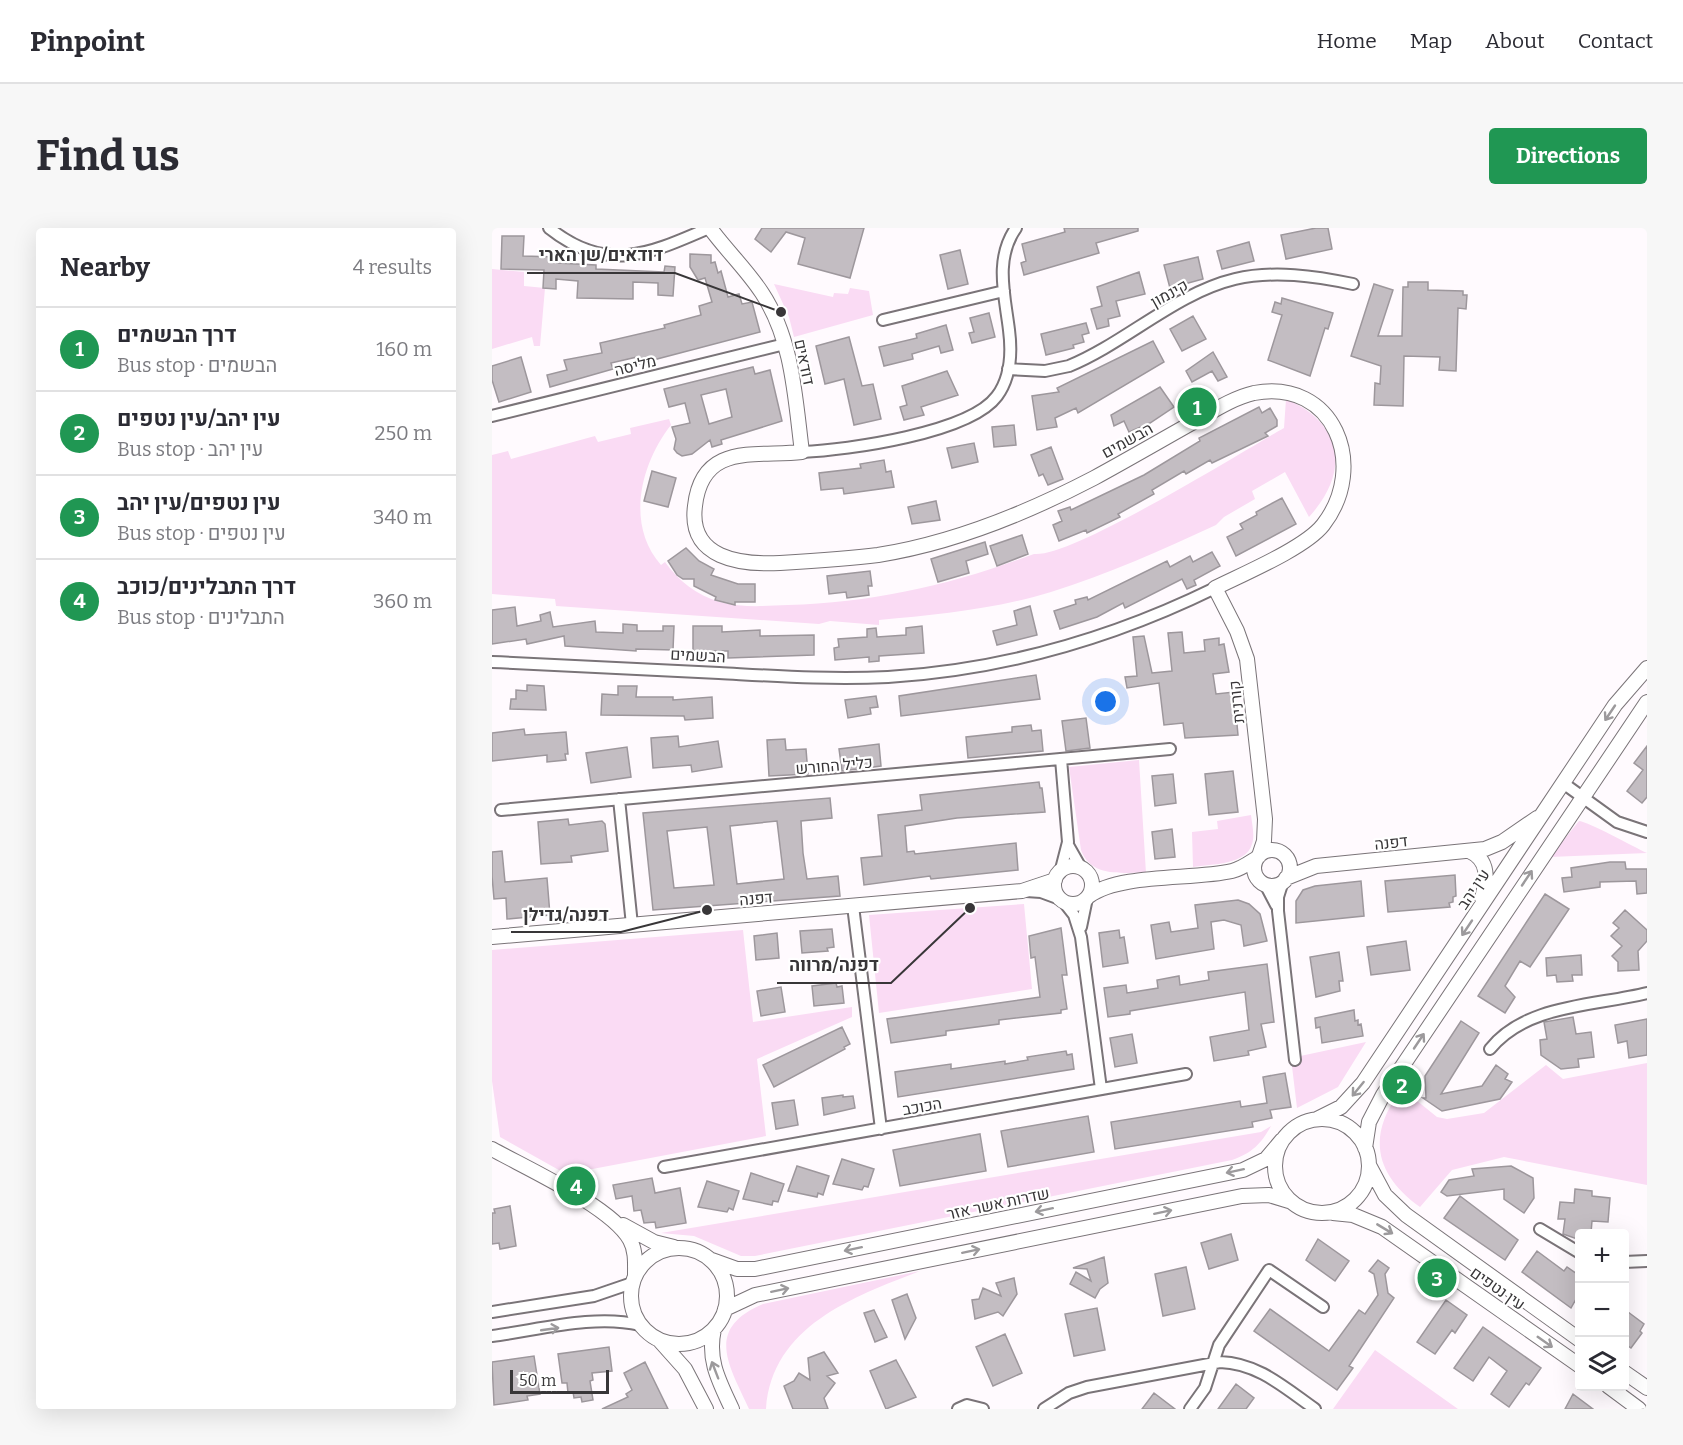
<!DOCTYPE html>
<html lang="en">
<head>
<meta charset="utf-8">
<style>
	:root { --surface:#fff; --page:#f7f7f7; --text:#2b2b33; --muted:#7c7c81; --line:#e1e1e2; --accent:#209753 }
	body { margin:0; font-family:Bitter,Heebo,serif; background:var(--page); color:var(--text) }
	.controls { position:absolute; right:18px; bottom:18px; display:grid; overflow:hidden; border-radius:6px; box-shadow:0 6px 24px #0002 }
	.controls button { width:54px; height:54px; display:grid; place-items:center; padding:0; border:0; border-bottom:2px solid var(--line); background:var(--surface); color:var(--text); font:30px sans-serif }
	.scale { position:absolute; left:18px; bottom:15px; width:99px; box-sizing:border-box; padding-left:6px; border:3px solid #383638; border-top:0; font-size:16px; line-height:21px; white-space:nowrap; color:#383638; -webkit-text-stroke:4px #fff; paint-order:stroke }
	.you { position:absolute; left:614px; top:474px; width:21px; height:21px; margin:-15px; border:4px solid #fff; border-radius:50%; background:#1a73e8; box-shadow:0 0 0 9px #1a73e833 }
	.badge { display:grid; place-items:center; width:39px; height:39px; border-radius:50%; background:var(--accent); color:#fff; font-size:20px; font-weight:700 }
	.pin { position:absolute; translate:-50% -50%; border:3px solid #fff; box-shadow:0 2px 6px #0006 }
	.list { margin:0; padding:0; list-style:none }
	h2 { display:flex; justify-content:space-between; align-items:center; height:78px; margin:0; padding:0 24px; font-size:26px }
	h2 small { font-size:20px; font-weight:400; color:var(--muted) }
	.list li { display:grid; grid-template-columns:39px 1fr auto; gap:18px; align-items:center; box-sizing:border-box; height:84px; padding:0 24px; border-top:2px solid var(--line) }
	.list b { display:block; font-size:22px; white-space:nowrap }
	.list p { margin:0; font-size:20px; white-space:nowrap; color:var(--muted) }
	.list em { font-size:20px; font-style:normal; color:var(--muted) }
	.icon { flex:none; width:33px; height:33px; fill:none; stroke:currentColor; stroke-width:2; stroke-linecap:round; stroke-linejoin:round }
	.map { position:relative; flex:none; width:1155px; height:1181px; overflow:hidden; border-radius:6px }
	header { display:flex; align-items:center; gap:36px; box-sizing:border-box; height:84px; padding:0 30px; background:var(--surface); border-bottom:2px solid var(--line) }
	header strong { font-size:28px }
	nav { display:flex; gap:33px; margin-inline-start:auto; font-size:21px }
	.intro { display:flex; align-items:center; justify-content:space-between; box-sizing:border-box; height:144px; padding:0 36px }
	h1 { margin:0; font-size:42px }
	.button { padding:15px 27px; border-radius:6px; background:var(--accent); color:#fff; font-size:21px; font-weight:700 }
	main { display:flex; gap:36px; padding:0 36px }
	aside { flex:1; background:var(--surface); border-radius:6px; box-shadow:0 6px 24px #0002 }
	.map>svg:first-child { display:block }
	.green { fill:#fadbf4 }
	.building { fill:#c3bdc2; stroke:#9d979c; stroke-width:1.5; fill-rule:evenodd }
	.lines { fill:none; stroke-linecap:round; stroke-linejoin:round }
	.minor-casing { stroke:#7a7478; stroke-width:14 }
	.tertiary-casing { stroke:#7a7478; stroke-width:16 }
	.minor { stroke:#fff; stroke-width:10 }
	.tertiary { stroke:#fff; stroke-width:14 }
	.oneway { stroke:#9c9a9c }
	.labels { text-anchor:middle; stroke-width:4.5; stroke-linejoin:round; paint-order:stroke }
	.street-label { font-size:16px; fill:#383638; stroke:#fff }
	.leader { fill:none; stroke:#383638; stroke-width:2 }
	.callout-dot { fill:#383638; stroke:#fff; stroke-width:2 }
	.callout-label { font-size:18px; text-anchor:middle; font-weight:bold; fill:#383638; stroke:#fff; stroke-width:4.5; stroke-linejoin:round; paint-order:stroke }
</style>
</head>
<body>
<header>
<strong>Pinpoint</strong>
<nav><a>Home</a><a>Map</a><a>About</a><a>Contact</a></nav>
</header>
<div class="intro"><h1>Find us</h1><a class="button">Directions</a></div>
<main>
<aside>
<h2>Nearby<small>4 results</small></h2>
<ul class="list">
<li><span class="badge">1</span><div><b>דרך הבשמים</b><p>Bus stop · הבשמים</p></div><em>160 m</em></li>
<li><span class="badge">2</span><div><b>עין יהב/עין נטפים</b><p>Bus stop · עין יהב</p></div><em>250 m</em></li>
<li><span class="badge">3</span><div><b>עין נטפים/עין יהב</b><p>Bus stop · עין נטפים</p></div><em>340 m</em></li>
<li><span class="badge">4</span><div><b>דרך התבלינים/כוכב</b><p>Bus stop · התבלינים</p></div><em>360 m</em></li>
</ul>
</aside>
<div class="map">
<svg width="1155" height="1181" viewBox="0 0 1155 1181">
	<rect width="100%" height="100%" fill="#fffafe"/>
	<path class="green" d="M0 41 32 44V58L53 60 48 118H42L40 109 0 121Z
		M282 56 341 69 342 65 356 66 358 60 377 63 381 87 302 109 297 89Z
		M794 171C852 196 858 244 817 289L793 244 760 263 763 271 732 289 724 297C670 322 616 346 559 364 504 381 445 387 387 392V397L338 393 327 396 64 378 63 371 0 366V227L16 223 19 231 103 208 106 214 139 206 138 200 177 191 179 197C149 235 133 296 169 337L173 334C187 353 204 367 228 374 250 380 273 378 296 377 382 375 462 356 542 326 580 330 749 224 792 200Z
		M647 532 654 645C630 644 599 650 589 622L577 539Z
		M759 587C760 596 763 608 760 616 754 637 720 636 701 639L700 604 726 601 725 593Z
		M1087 593C1095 593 1142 619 1155 625L1058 629Z
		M532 676 540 761 387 785 377 687Z
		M251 702 261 794 360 779V789L265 831 274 908 74 946 8 909 0 853V722Z
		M874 814 846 859 805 880 799 830Z
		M1155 835V957L1012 929 960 942 928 979C885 948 874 910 907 865L919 868 945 889 955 891 992 885 1054 837 1071 851Z
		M779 898C769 916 760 925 740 932L263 1028H249L202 1008 169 1005 769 904Z
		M428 1043C361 1069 280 1098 274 1181H257C237 1137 212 1101 271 1076Z
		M883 1122 966 1181H841Z"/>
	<path class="building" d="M270 0H372L358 50 306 36 313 10 294 4 279 24 263 11Z
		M572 0H646V3L604 15 607 25 532 47 529 35 534 33 530 16 573 4Z
		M824 0H836L840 21 794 31 789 7Z
		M10 8H32L31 28 65 29V35L104 37V41L172 44 173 38 183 39 181 68 166 67V55L141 54V71L85 70 86 53 64 51V61L51 60 52 42 9 41Z
		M757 14 762 33 730 41 725 23Z
		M468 22 476 56 456 61 448 27Z
		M198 26 219 27V35L223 34 226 45 229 43 236 69 247 66 250 76 260 74 268 104 146 136 145 129 119 135 121 141 58 159 55 147 75 142 72 132 110 125 108 115 173 100 172 97 209 87 207 78 220 74 213 50 206 52 198 39Z
		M706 29 711 51 678 60 672 37Z
		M647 44 653 66 624 73 628 88 616 91 617 98 605 101 599 81 610 78 605 59Z
		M916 54H936V62L971 63V67H975L974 81 966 80 964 143 947 142 948 129 912 128 911 178 882 177 883 155 888 156 889 138 859 128 882 56 901 62 886 108H910L911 59H916Z
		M790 70 841 85 836 101 833 100 818 148 776 132 790 87 780 84 783 74 789 76Z
		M497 85 503 109 480 115 477 105 482 104 478 90Z
		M701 88 714 111 690 123 678 101Z
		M594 95 597 105 590 107 592 114 581 117 582 120 554 127 549 106Z
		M454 97 461 122 449 125 447 118 420 126 421 131 392 138 387 119 425 110 424 106Z
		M357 109 370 158 381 156 389 191 362 197 352 151 333 156 324 118Z
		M661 113 672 134 586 185 584 180 563 190 565 199 545 202 540 168 567 164 565 160Z
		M721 124 735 149 726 153 720 143 700 154 694 143Z
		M29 129 39 164 7 174 0 152V138Z
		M261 139 263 146 278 142 290 193 229 212 230 216 220 219 218 212 200 226 190 228 185 225 182 221 184 211 180 199 198 195 193 175 177 179 172 161ZM234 161 240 189 217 196 209 167Z
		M455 143 466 167 429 179 432 187 412 192 408 179 415 177 410 158Z
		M668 159 682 179 658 195 637 204 632 193 622 198 619 187Z
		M767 179 770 185 778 180 785 192V198L773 205 776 208 720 235 718 232 694 246 692 243 660 262 662 266 626 286 628 289 595 305 594 302 567 313 561 297 570 293 566 283 578 279 579 282 652 247 708 213 707 210Z
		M522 197 524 217 502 219 500 199Z
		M482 215 486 234 460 240 455 220Z
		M559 219 571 251 556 257 551 246 547 248 539 227Z
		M392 232 394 244 399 243 402 259 352 266 351 260 329 262 327 245 369 240 368 236Z
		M160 243 184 250 176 279 152 273Z
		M790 270 804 296 744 328 735 309 751 301 748 296 765 287 764 284Z
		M444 273 448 292 420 296 416 279Z
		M530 307 536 326 505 338 498 318Z
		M493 314 496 326 474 333 477 345 446 354 439 331Z
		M194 320 207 333 222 341 219 347 246 356H263V374H243V377L223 372 224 369 202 358V351H191L185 347 176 333Z
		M720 324 728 338 702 352 704 357 695 361 690 351 633 380 631 375 605 389 568 401 562 383 584 376 583 372 595 369 596 372 675 333 678 339 698 328 701 334Z
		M378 343 380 358H376L377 367 355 370 354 364 337 366 335 348Z
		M538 378 545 407 505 417 501 403 525 397 522 383Z
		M23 379 25 398 49 393 48 387 58 384 61 399 103 393 104 404 131 405V396L145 397V403H171V398H182L181 422 144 421V423L73 418 72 408 35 416 34 411 0 416V382Z
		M201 398H230V404L268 402V408L322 407V427L236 430V423H201Z
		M430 398 432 425 387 428V433L377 434V429L343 432 342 420 347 419 346 411 375 409V401L384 400 385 409 414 407V400Z
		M690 404 692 425 713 423 712 412 727 410V417L732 416 737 444 721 446 724 466 742 464 746 507 693 510 691 495 672 497 667 455 635 460 633 449 645 448 641 409 652 408 660 445 680 443 676 405Z
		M544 447 548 471 409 488 407 468Z
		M35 457 52 458 54 482 18 481 19 471H24V462L35 463Z
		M126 458H145L144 469H181V472L220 469 221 490 193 492 192 488 109 487 110 466 126 467Z
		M384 468 386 479 378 480 379 486 356 490 353 472Z
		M594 490 598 520 574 523 570 493Z
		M539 497 540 503 549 502 551 523 476 530 474 509 520 504V499Z
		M32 501 33 507 74 504 76 526H73L74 532 55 534V527L0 533V505Z
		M186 508 187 519 226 513 230 539 200 544 199 537 161 540 159 510Z
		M293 511 294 522 314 521 316 546 277 548 275 512Z
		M387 516 389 538 350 543 347 521Z
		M1155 518V569L1150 575 1135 563 1151 542 1142 535Z
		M135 519 139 549 99 555 94 525Z
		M741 543 746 584 717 587 713 546Z
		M681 546 684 575 663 578 660 548Z
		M547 554 548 560H550L553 584 465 590 413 598 415 624 422 623 423 626 524 615 526 642 439 651 438 648 372 657 369 630 390 628 386 587 430 582 428 567Z
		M338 570 340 590 309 593 311 625 315 651 346 648 348 668 161 682 151 585ZM285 593 292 651 245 656 238 598ZM215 599 222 657 182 660 175 603Z
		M76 591 77 597 110 593 113 596 116 623 79 628 80 634 49 636 46 594Z
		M680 601 683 629 663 631 660 604Z
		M10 623 13 654 55 650 58 687 15 691 14 670 2 671 0 648V624Z
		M1118 634H1133L1134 641H1155V665L1145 666 1144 653 1108 654V659L1072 664 1070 650 1080 649 1079 640Z
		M963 647 964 668 961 669V674L957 675 958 679 896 684 893 653Z
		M869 653 872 688 804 695V673L811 662 823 658Z
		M1053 666 1077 681 1038 739 1028 733 1013 758 1023 769 1013 785 986 768Z
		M746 672 757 676 768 686 775 713 752 718 749 697 732 692 719 694 722 721 664 731 659 697 677 694 679 704 706 700 703 677Z
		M1133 682 1155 702V713L1146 723 1147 742 1126 743V734L1120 728 1130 718 1119 708 1127 700 1121 695Z
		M569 700 575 747H570L575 781 569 782V785L507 792V796L454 803V807L399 815 395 791 548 769 543 729 539 730 537 708Z
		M340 701 342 719 335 720 336 723 310 725 308 703Z
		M627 702 628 710 632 709 636 735 611 739 607 705Z
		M285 705 287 730 264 732 262 708Z
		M914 713 918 742 879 747 875 719Z
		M847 724 851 753H847L848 763 824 769 818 729Z
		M1089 727 1090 747H1080L1081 753 1065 754 1064 747 1055 748 1054 730Z
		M775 736 782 794 769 796 774 819 756 823 757 827 722 833 718 809 757 802 753 764 638 783V786L616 789 612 760 634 757 635 765 666 760 665 752 687 748 688 757 717 752 716 744Z
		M344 755 345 759 350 758 352 775 322 778 320 758Z
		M289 759 293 784 269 788 265 763Z
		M862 782 863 793 866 792V797L869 796 871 808 830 815 828 799 824 800 823 790Z
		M1081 789 1084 806 1099 804 1102 829 1086 831 1087 839 1069 841 1049 827 1048 812 1055 811 1052 794Z
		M1155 791V827L1137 830 1135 813 1126 815 1123 797Z
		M969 793 987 805 949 866 990 858 1004 837 1016 846 1013 851 1020 854 1008 871 950 883 931 870H934L933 848Z
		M350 799 358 816 352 819 353 821 282 859 271 837Z
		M640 806 645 835 623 839 618 810Z
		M574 823 575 827 580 826 582 841 406 869 403 844 459 836V841L513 833V836L536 832 535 829Z
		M793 845 799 879 778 882 780 890 760 894 761 899 623 921 619 894 748 873 749 879 775 875 771 849Z
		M351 867V869L361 868 363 880 332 887 330 870Z
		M302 872 306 897 284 901 280 875Z
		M596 888 602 924 516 939 509 903Z
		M488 906 494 943 408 958 401 922Z
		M350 931 382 941 376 959 372 958 370 962 341 956Z
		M305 938 337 948 331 967 326 965 325 969 296 963Z
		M1019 938 1041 950 1042 970 1032 985 1012 971V961L955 968 949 964 957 952 982 948 980 941Z
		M259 945 292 956 286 974 281 973 280 977 251 971Z
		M160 950 163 965 188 960 194 995 164 1000 163 994 152 995 149 982 142 983 140 968 124 971 121 957Z
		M215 953 247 963 241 982 237 980 235 984 206 979Z
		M1083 961 1100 963V968L1118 970 1116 994 1100 993 1099 1005H1088V1012L1071 1006 1073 991H1066L1068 974 1082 975Z
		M968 968 1026 1012 1013 1032 952 990Z
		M18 978 24 1018 8 1021 7 1015 0 1016V985H3L2 981Z
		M739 1006 746 1032 717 1041 709 1015Z
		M826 1011 857 1033 843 1053 814 1032Z
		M1045 1023 1072 1043 1075 1039 1088 1048V1077L1083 1073 1079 1080 1030 1044Z
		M612 1029 616 1055 608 1061 603 1070 578 1056 584 1044 599 1053 595 1041 581 1040Z
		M886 1032 897 1040 893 1046 896 1065 902 1070 857 1138 861 1140 845 1162 762 1103 778 1081 837 1123 867 1082 873 1086 886 1067 882 1046 877 1043Z
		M694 1039 703 1081 671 1088 663 1046Z
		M522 1050 525 1066 511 1088 506 1084 483 1091 480 1072 487 1071 491 1060 509 1068 504 1055Z
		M415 1066 424 1090 413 1111 400 1072Z
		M954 1072 975 1087 963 1105 960 1102 943 1126 925 1114Z
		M605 1080 613 1122 582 1128 573 1086Z
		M1132 1081 1152 1096 1148 1103 1150 1105 1139 1120 1132 1115Z
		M382 1082 395 1109 383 1114 372 1085Z
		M991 1099 1049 1140 1037 1157 1034 1155 1017 1179 999 1166 1015 1143 997 1129 981 1153 962 1140Z
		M513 1106 530 1145 501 1158 484 1119Z
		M117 1119 120 1143 100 1145 101 1152 98 1153 101 1172 90 1174 89 1169 82 1170 81 1164 76 1165 75 1155H70L66 1126Z
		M332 1124 346 1145 335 1148 343 1155 332 1170 336 1181H301L292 1158 302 1153 307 1145 318 1152 316 1130Z
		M42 1128 48 1166 35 1168 36 1172 2 1177 0 1134Z
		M404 1132 424 1169 394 1181 378 1143Z
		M153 1134 176 1181H110L136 1169 134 1166 140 1162 132 1145Z
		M744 1156 762 1170 754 1181H726Z
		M662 1165 683 1181H650Z
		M1081 1166 1101 1181H1073Z"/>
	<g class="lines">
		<defs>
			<path id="minor" d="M57 0C115 46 157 26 217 0
				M391 92 512 63
				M516 141 553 143 577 138C633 115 684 65 743 51 782 42 823 48 861 56
				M0 188 293 116
				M310 224C356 222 478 205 505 168 519 149 520 125 517 102 513 68 502 31 524 0
				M0 434C76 437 152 441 227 445 283 448 339 452 396 449 509 442 621 410 723 360
				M1071 555 1125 594 1155 604
				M127 571 140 697
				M9 582 678 521
				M576 617 589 640
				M568 645 576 614 569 531
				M791 653 786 669V683L803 832
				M773 656 784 677
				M534 663 549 664 568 671
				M571 673 582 687 589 709 609 861
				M361 678 389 901
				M589 699 595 670
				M998 821C1034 776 1103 778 1155 765
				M172 939 694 846
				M1048 1001 1088 1025
				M1132 1034 1155 1033
				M0 1084 102 1068 140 1055
				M0 1108C47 1102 102 1086 148 1097
				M466 1181 475 1177 491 1181
				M552 1181 577 1165 595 1159 728 1134C766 1135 793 1160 823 1181
				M698 1181 713 1160 727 1117 777 1042 831 1079"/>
			<path id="tertiary" d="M218 0C234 22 255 42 270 65 301 112 303 170 310 224 264 229 210 214 203 278 196 331 249 337 288 335 321 333 354 331 386 327 462 315 535 285 602 250 635 232 666 214 698 196 718 185 740 170 762 165 842 150 877 238 831 297 813 320 751 346 723 360L745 403 755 431 773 591 772 613 767 628
				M762 640a18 18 0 1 1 36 0a18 18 0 1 1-36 0Z
				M977 623C998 632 995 652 990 670
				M562 657a19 19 0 1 1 38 0a19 19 0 1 1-38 0Z
				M794 650 824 638 993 621 1010 614 1045 590
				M597 668C628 645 701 652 740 643 749 641 757 635 765 630
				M0 709 530 663 563 652
				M783 938a47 47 0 1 1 94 0a47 47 0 1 1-94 0Z
				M825 891 849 879 871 855 1123 477 1155 440
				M873 920 877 894 891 867 1155 474
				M0 921C34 940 120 979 138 1012 144 1023 143 1035 143 1048
				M877 937 893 967 914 987 1088 1112
				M841 985 861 987 890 999 1088 1138
				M131 997 162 1014 182 1019
				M139 1068a48 48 0 1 1 96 0a48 48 0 1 1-96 0Z
				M220 1032 245 1041H263L751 942 774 931 790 912
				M233 1081 263 1067 750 968 777 967 797 973
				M222 1101C215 1132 227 1153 240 1181
				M168 1113 193 1141 214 1181
				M1132 1144 1155 1160
				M1116 1158 1147 1181"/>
		</defs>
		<use href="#minor" class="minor-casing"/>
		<use href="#tertiary" class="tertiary-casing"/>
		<use href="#minor" class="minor"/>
		<use href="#tertiary" class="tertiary"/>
	</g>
	<defs><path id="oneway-shaft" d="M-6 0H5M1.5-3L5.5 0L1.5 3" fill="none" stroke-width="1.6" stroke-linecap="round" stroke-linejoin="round" transform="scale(1.5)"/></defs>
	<g class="oneway">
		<use href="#oneway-shaft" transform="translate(1118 485) rotate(124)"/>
		<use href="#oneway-shaft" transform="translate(1035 650) rotate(-56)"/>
		<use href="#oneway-shaft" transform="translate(975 700) rotate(124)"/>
		<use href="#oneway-shaft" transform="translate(927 813) rotate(-56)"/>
		<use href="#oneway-shaft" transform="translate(866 861) rotate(129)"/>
		<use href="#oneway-shaft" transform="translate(743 943) rotate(168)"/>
		<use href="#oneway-shaft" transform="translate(552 982) rotate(168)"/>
		<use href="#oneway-shaft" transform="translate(671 984) rotate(-12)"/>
		<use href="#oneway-shaft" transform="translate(893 1001) rotate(31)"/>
		<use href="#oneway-shaft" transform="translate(361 1021) rotate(168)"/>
		<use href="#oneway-shaft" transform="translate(479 1023) rotate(-12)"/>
		<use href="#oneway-shaft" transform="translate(288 1062) rotate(-12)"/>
		<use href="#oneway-shaft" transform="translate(58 1101) rotate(-8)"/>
		<use href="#oneway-shaft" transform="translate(1053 1114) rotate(35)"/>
		<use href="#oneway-shaft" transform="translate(223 1142) rotate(-111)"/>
	</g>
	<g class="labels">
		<g class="street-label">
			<text transform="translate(677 65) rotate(-29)" y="6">קינמון</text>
			<text transform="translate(313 134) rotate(78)" y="6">דודאים</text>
			<text transform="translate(143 137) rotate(-14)" y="6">מליסה</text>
			<text transform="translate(635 212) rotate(-29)" y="6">הבשמים</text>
			<text transform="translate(206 427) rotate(3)" y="6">הבשמים</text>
			<text transform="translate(744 474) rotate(-96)" y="6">קורנית</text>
			<text transform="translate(342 537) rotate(-5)" y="6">כליל החורש</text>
			<text transform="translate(899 614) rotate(-6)" y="6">דפנה</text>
			<text transform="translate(981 661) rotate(-56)" y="6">עין יהב</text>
			<text transform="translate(264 670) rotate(-5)" y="6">דפנה</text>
			<text transform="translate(430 878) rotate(-10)" y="6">הכוכב</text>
			<text transform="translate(506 975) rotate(-12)" y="6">שדרות אשר אזר</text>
			<text transform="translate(1006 1060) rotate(35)" y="6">עין נטפים</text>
		</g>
	</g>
	<path class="leader" d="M289 84L183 45H35M215 682L129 704H19M478 680L399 755H285"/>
	<g class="callout-dot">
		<circle cx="289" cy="84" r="6"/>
		<circle cx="215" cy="682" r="6"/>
		<circle cx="478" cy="680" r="6"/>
	</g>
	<g class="callout-label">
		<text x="109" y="33">דודאים/שן הארי</text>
		<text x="74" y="693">דפנה/גדילן</text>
		<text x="342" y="743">דפנה/מרווה</text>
	</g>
</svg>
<div class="controls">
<button>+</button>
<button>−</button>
<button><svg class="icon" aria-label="layers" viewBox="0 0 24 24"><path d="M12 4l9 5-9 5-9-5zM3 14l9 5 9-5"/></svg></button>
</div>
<div class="scale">50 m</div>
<div class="you"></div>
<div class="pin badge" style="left:705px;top:179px">1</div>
<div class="pin badge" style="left:910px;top:857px">2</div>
<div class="pin badge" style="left:945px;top:1050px">3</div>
<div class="pin badge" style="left:84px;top:958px">4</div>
</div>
</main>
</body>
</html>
